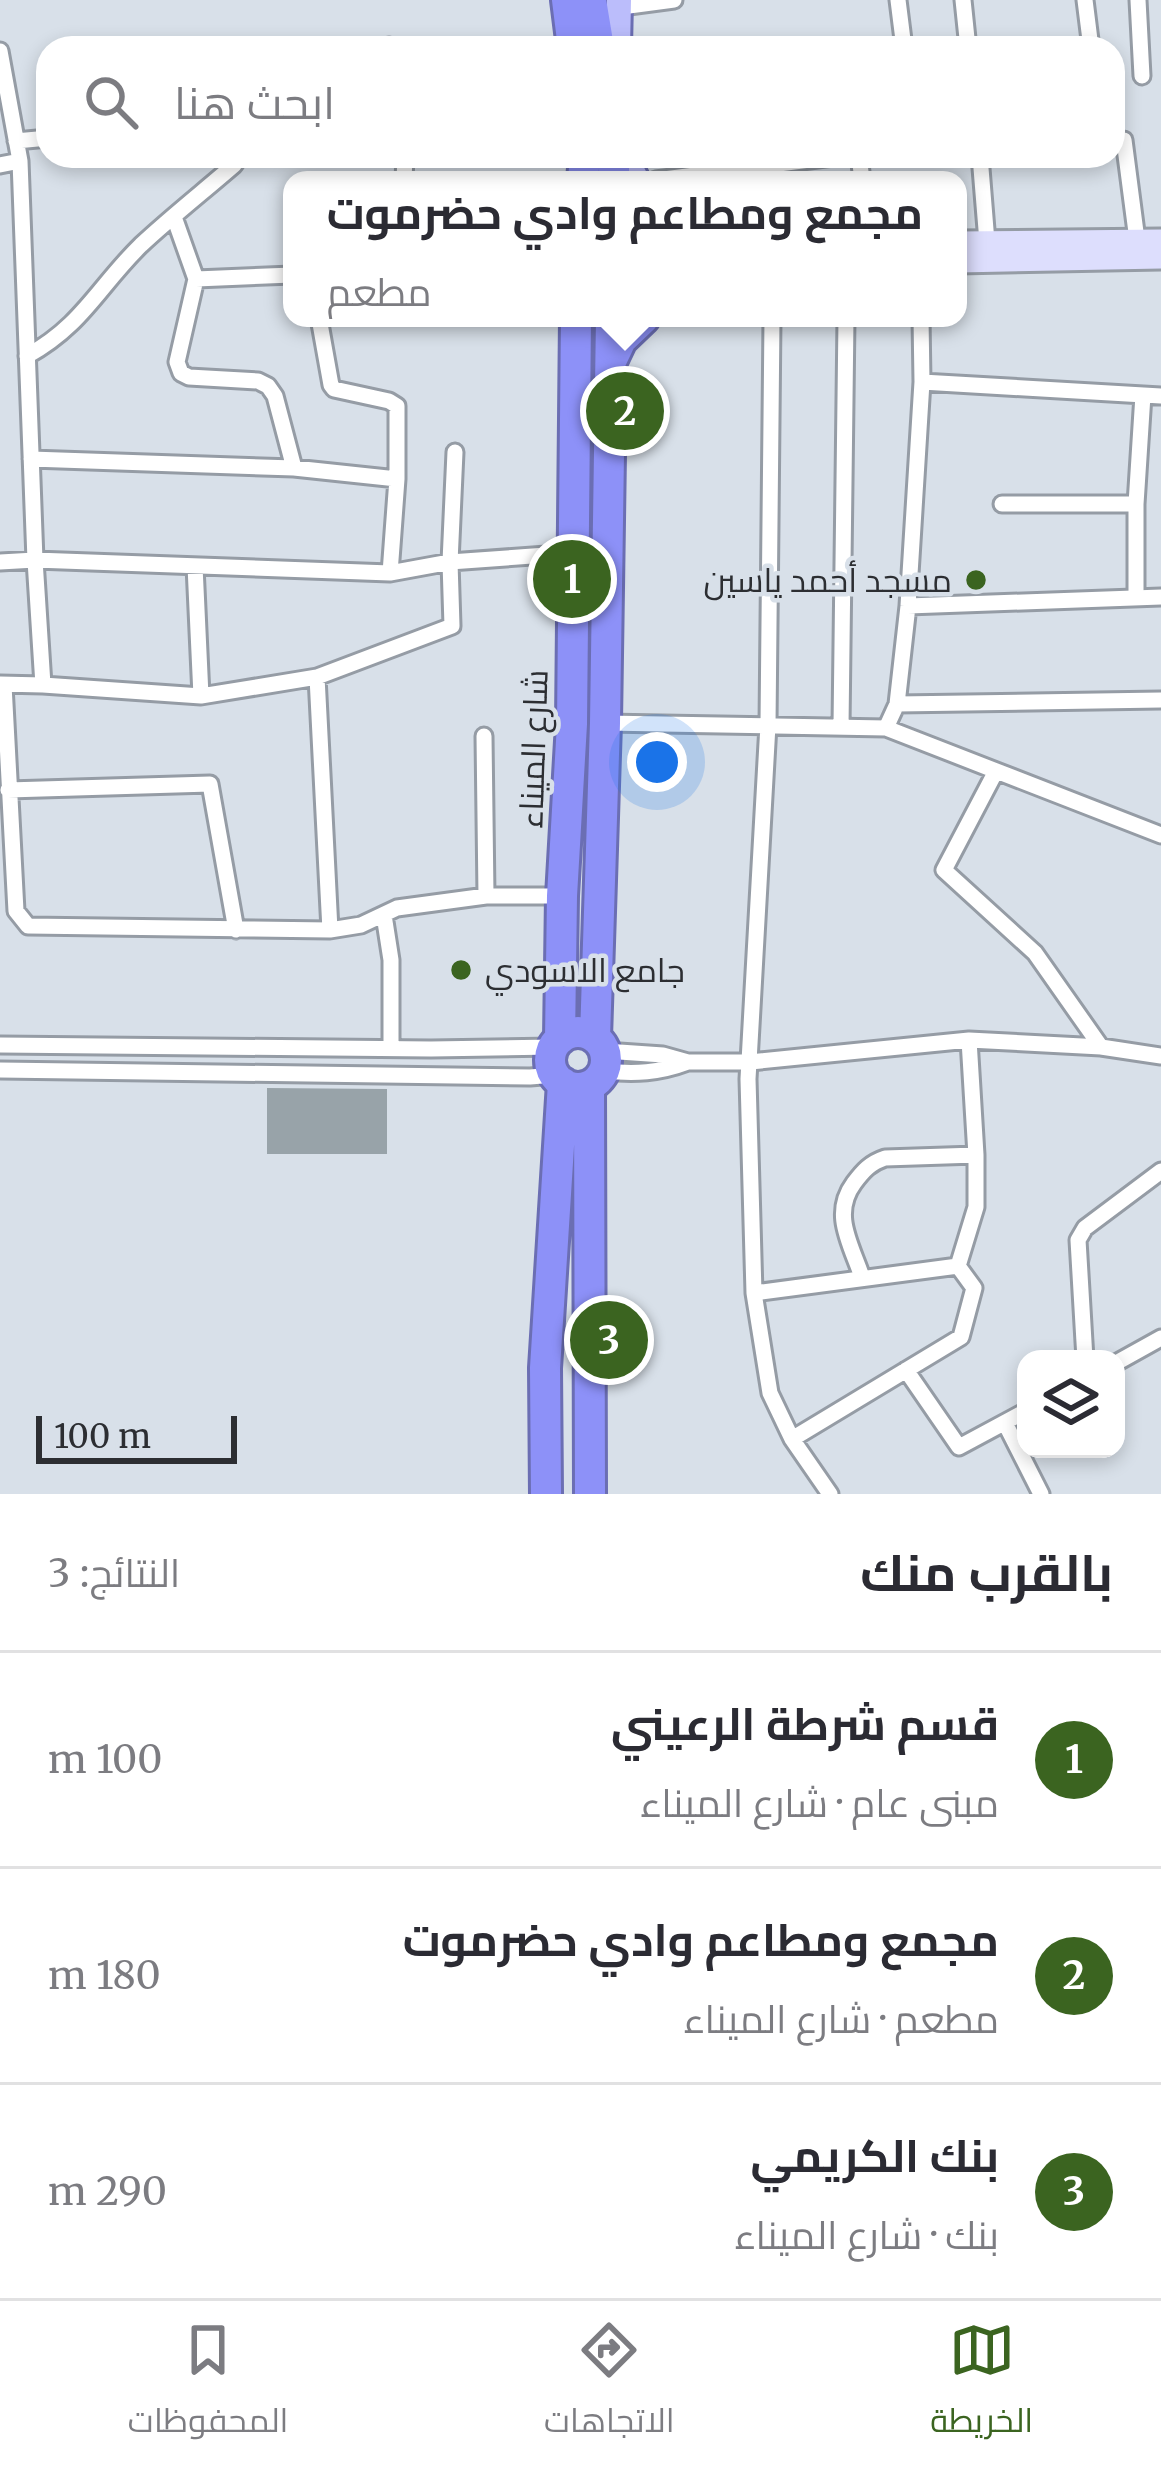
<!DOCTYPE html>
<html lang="ar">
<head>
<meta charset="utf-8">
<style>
	:root { --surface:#fff; --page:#f7f7f7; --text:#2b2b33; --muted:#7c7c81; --line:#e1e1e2; --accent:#3b6420 }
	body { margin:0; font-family:Merriweather,Cairo,serif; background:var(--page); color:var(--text); direction:rtl }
	.controls { position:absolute; right:36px; bottom:36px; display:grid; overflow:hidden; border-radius:24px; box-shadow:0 6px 18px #0003 }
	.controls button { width:108px; height:108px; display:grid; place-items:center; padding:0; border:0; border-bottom:3px solid var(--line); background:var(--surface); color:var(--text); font:60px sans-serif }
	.scale { position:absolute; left:36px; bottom:30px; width:201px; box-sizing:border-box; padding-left:12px; border:6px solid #2c2e32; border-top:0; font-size:33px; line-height:42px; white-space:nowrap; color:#2c2e32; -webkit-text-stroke:9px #d8e0e9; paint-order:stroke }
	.you { position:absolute; left:657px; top:762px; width:42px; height:42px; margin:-30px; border:9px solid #fff; border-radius:50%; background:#1a73e8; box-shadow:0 0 0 18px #1a73e833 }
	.badge { display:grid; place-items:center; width:78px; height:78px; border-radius:50%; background:var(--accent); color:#fff; font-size:39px; font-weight:700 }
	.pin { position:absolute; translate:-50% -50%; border:6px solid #fff; box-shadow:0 3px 12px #0006 }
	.popup { position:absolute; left:283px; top:171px; width:684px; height:156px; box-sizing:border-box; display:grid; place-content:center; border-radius:24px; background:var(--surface); filter:drop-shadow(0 3px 9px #0005); font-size:39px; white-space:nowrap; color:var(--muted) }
	.popup b { font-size:45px; color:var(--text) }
	.popup::after { content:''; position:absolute; left:50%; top:100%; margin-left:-24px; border:24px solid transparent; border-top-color:var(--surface) }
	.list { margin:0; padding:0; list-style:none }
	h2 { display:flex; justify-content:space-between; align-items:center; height:156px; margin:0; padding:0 48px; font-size:51px }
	h2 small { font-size:39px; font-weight:400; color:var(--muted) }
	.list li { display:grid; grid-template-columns:78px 1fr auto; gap:36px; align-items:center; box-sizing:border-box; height:216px; padding:0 48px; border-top:3px solid var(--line) }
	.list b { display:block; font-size:45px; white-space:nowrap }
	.list p { margin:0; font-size:39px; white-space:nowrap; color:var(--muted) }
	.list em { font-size:39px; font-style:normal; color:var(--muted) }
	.icon { flex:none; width:66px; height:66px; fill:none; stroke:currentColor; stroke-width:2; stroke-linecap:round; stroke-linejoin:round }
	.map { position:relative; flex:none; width:1161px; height:1494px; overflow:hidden; direction:ltr }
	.search { position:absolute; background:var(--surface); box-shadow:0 6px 18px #0003; left:36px; right:36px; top:36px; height:132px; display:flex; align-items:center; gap:30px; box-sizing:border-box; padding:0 42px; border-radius:36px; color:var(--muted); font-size:45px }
	.sheet { height:804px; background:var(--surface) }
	nav { display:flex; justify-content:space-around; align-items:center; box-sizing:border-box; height:168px; border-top:3px solid var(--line); background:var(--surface); font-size:33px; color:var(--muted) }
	nav a { display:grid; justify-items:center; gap:6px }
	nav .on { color:var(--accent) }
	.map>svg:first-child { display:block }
	.building { fill:#98a3a9 }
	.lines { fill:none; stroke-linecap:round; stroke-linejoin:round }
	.street-casing { stroke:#959ca5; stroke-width:21 }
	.secondary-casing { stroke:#959ca5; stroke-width:27 }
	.primary-casing { stroke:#6b6eb3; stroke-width:30 }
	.highway-casing { stroke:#6b6eb3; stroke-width:36 }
	.street { stroke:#fff; stroke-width:15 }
	.secondary { stroke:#dddefd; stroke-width:21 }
	.primary { stroke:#bbbdfb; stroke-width:24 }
	.highway { stroke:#8d91f8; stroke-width:30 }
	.poi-dot { fill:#3b6420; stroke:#d8e0e9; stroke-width:4.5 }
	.labels { text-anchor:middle; stroke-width:9; stroke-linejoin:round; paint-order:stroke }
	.poi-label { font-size:33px; fill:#2c2e32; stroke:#d8e0e9; text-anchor:end }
	.street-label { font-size:33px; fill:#2c2e32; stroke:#d8e0e9 }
</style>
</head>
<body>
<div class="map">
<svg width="1161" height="1494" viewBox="0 0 1161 1494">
	<rect width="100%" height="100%" fill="#d8e0e9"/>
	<path class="building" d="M267 1088 387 1089V1154H267Z"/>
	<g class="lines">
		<defs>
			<path id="street" d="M898 0 904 48
				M963 0 968 48
				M1085 0 1091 48
				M1138 0 1142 76
				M614 8 674 0
				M377 48 389 46 394 48
				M0 51 20 161 35 560 43 685
				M1113 140H1124L1137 240
				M16 141 48 138
				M859 156 862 180
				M980 156 987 242
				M0 165 20 161
				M404 180 405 156
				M656 180 841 156
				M174 217 196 279 177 362 181 373 189 377 258 381 268 386 275 396 294 468
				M196 279 292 275
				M319 318 331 385 334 389 389 401 397 406V479L390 573
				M772 318 768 725 748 1079 754 1293 770 1393 792 1439 830 1494
				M921 318 922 382 1161 396
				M27 356C83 325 98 287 141 245 171 217 204 191 234 165L240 156
				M31 459 294 468 397 479
				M1002 504H1136
				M0 562 35 560 390 573 450 562 574 553
				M195 566 201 696
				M1136 598V504L1143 395
				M908 606 1161 597
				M317 677 330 930
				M0 684 43 685 201 696 317 677 452 626 450 562 455 452
				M4 685 16 911 28 926 330 930 361 925 397 908 486 896
				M897 704 1161 700
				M605 723 886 728 1161 835
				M841 727 846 318
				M886 728 897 704 908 606 922 382
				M484 736 486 896H562
				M996 771 944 870 1035 953 1101 1047
				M8 790 210 784 236 930
				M384 915 391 960V1048
				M0 1045 431 1049 553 1047
				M605 1051 663 1055 688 1062H750L969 1040 1101 1047 1161 1056
				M0 1070 530 1077 555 1075
				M604 1071C635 1074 659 1073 688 1062
				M958 1266 976 1207V1155
				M862 1277C851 1244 831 1214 854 1183 863 1171 870 1163 885 1158L976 1155 969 1040
				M754 1293 958 1266 974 1288 961 1337 792 1439
				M1085 1359 1078 1240 1085 1228 1161 1171
				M1116 1363 1161 1338
				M906 1370 959 1447 1026 1411
				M1005 1423 1041 1494"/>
			<path id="secondary" d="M958 242 1161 240
				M958 262 1161 258"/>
			<path id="primary" d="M618 48 619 0
				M625 156 637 180"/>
			<path id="highway" d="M567 0 573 48
				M591 0 599 48
				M583 180 585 156
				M614 180V156
				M612 359 621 340 644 318
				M550 1060a28 28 0 1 1 56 0a28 28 0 1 1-56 0Z
				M595 1038 605 723 611 318
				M560 1039 562 896 572 724 576 318
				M589 1086 590 1494
				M546 1494 545 1368 563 1083"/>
		</defs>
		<use href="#street" class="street-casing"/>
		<use href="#secondary" class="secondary-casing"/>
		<use href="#primary" class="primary-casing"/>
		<use href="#highway" class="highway-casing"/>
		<use href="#street" class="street"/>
		<use href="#secondary" class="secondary"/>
		<use href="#primary" class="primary"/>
		<use href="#highway" class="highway"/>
	</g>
	<g class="poi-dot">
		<circle cx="976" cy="580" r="12"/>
		<circle cx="461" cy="970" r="12"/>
	</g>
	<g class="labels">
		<g class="poi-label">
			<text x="952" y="592">مسجد أحمد ياسين</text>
			<text x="485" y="982" text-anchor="start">جامع الاسودي</text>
		</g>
		<g class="street-label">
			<text transform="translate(533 749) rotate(-88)" y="12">شارع الميناء</text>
		</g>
	</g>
</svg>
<div class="controls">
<button><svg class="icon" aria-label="layers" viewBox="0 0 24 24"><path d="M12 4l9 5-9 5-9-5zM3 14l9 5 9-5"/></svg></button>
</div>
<div class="scale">100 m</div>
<div class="you"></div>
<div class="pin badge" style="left:572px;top:579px">1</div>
<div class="pin badge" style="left:625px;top:411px">2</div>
<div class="popup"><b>مجمع ومطاعم وادي حضرموت</b>مطعم</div>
<div class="pin badge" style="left:609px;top:1340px">3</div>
<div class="search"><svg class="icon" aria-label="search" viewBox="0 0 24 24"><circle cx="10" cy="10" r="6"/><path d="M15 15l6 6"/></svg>ابحث هنا</div>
</div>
<section class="sheet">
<h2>بالقرب منك<small>النتائج: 3</small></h2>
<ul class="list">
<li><span class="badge">1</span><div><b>قسم شرطة الرعيني</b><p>مبنى عام · شارع الميناء</p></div><em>100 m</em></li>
<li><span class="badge">2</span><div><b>مجمع ومطاعم وادي حضرموت</b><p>مطعم · شارع الميناء</p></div><em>180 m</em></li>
<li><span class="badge">3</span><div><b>بنك الكريمي</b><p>بنك · شارع الميناء</p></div><em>290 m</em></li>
</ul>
</section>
<nav>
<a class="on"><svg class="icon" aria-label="map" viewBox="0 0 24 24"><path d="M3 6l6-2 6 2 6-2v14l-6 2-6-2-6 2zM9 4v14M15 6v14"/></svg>الخريطة</a>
<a><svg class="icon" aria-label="directions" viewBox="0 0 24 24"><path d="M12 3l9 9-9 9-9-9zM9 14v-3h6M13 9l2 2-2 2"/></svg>الاتجاهات</a>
<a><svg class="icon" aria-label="saved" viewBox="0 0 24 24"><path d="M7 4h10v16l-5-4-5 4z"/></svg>المحفوظات</a>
</nav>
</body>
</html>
